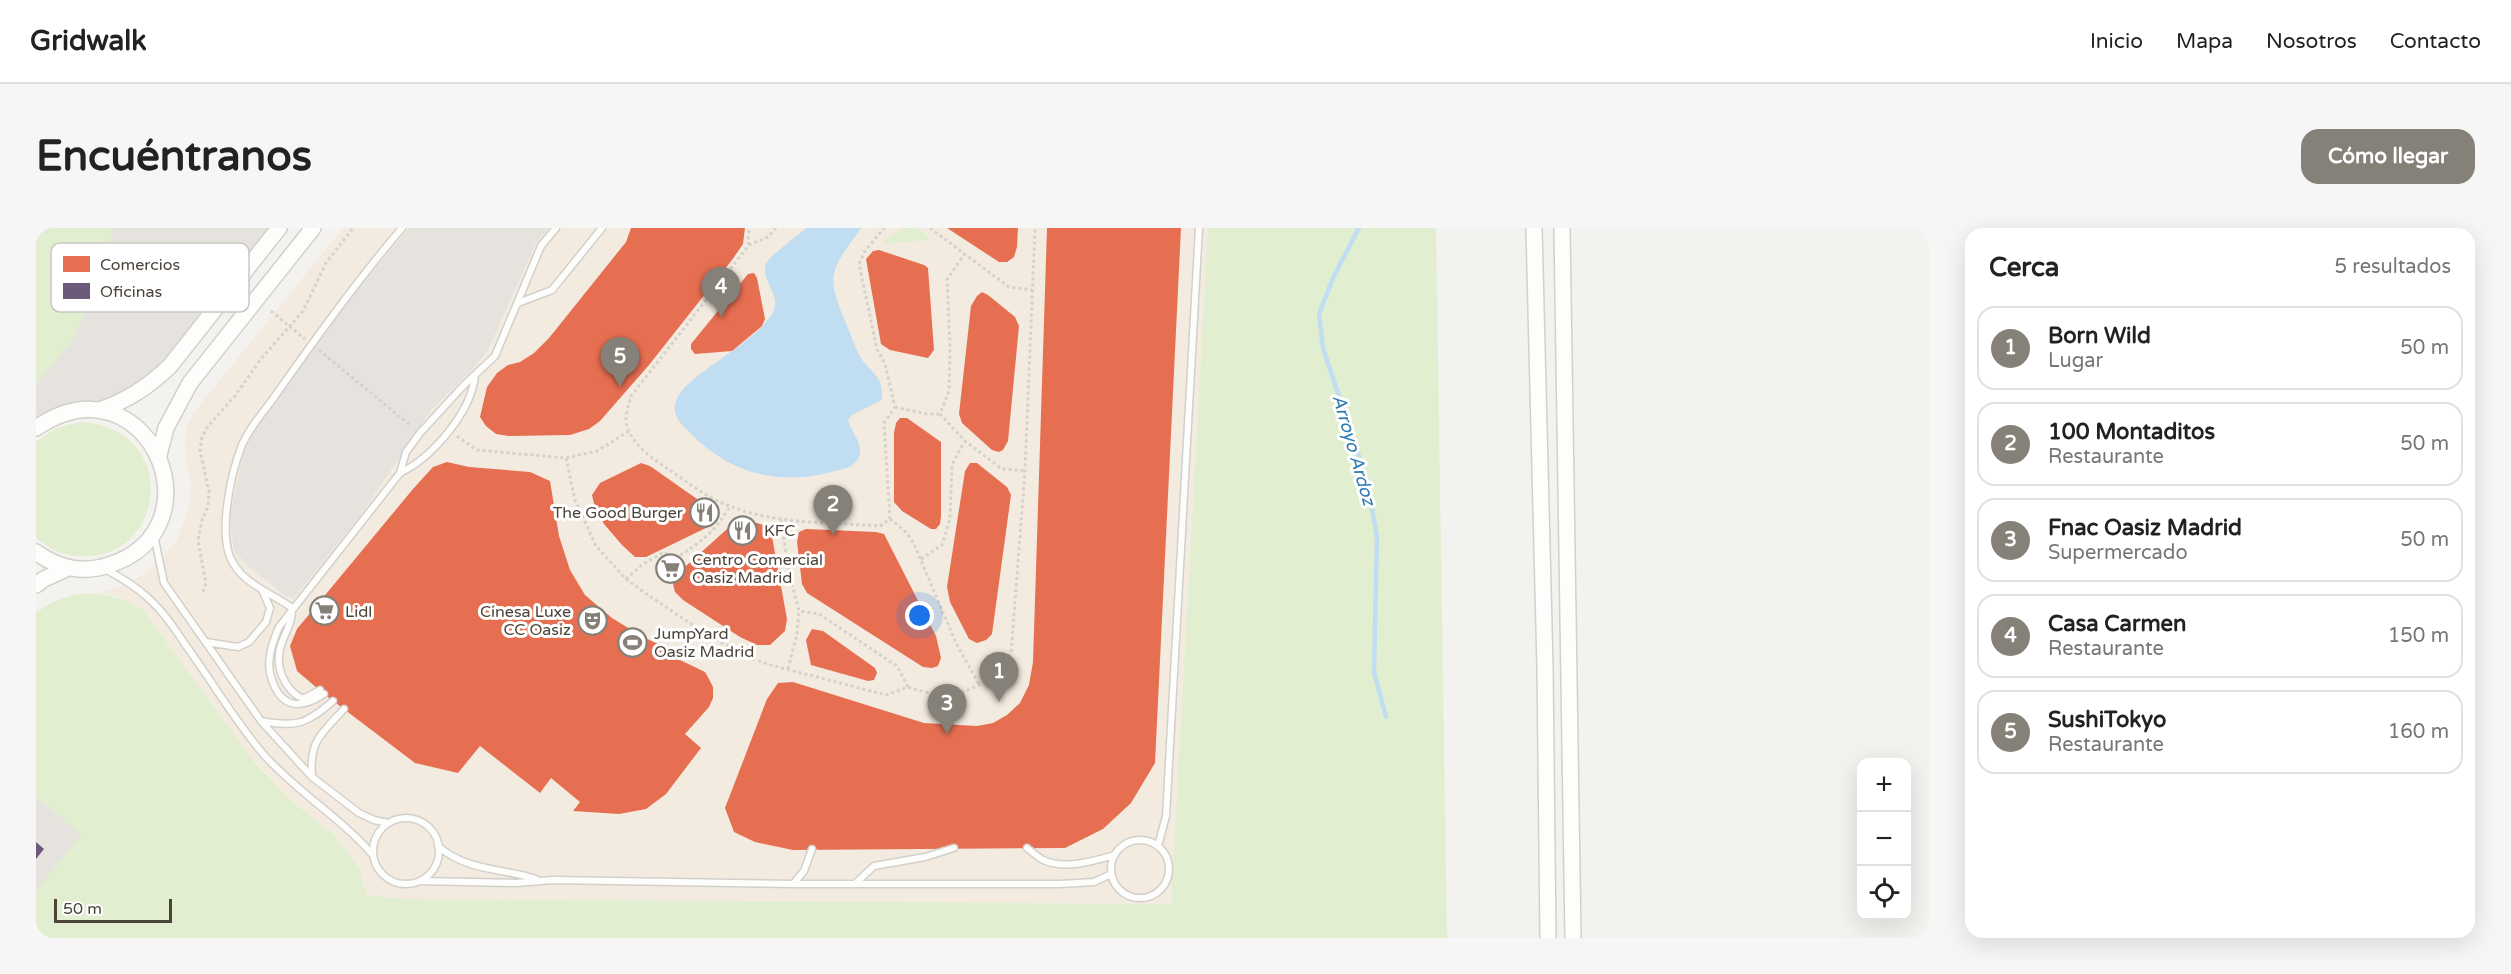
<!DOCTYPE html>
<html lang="es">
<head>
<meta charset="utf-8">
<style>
	:root { --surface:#fff; --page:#f6f6f6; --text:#222; --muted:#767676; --line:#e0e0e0; --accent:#868178 }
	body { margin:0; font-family:"Varela Round",sans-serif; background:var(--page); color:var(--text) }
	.controls { position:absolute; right:18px; bottom:18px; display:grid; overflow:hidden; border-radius:12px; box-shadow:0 6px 24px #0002 }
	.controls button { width:54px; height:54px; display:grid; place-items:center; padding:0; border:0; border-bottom:2px solid var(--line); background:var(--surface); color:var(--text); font:30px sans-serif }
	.scale { position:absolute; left:18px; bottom:15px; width:118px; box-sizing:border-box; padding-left:6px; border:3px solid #4b4439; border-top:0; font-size:16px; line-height:21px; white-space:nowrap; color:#4b4439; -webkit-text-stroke:4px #fff; paint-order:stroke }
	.you { position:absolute; left:884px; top:388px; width:21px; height:21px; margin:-15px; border:4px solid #fff; border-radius:50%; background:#1a73e8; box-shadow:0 0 0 9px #1a73e833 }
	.badge { display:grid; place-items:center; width:39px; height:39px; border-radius:50%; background:var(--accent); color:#fff; font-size:20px; font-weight:700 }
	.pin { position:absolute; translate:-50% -50px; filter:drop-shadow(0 2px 3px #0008) }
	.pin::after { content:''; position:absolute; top:32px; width:21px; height:18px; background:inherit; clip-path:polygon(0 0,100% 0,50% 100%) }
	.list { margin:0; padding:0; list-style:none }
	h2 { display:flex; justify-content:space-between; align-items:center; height:78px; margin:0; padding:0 24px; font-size:26px }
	h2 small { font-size:20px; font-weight:400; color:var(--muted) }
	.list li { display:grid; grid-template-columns:39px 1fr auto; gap:18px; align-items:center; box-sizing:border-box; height:84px; margin:0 12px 12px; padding:0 12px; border:2px solid var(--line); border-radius:18px }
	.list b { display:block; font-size:22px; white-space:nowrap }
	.list p { margin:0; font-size:20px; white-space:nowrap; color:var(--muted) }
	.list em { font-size:20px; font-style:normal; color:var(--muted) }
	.icon { flex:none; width:33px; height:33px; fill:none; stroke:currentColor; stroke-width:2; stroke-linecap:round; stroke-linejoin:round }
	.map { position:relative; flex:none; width:1893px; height:710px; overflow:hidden; border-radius:18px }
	header { display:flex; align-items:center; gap:36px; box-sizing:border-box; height:84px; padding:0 30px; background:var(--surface); border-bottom:2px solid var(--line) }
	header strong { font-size:28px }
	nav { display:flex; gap:33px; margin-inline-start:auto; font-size:21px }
	.intro { display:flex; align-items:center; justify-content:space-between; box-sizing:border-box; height:144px; padding:0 36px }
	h1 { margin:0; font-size:42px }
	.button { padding:15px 27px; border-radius:18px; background:var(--accent); color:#fff; font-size:21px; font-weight:700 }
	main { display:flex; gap:36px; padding:0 36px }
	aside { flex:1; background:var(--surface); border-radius:18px; box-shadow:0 6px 24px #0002 }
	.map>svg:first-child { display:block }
	.commercial { fill:#f3ebdf }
	.industrial { fill:#e6e2de }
	.green { fill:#e1eecf }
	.parking { fill:#e6e3df }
	.water { fill:#c0ddf1 }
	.shops { fill:#e76f51 }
	.offices { fill:#6d597a }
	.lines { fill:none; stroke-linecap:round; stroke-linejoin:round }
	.stream { stroke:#c0ddf1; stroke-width:4.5 }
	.service-casing { stroke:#d2d0cb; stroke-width:9 }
	.tertiary-casing { stroke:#d2d0cb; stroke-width:18 }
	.path { stroke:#d3d2cc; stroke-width:3; stroke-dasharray:3 3; stroke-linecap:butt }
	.service { stroke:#fdfdfc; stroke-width:6 }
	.tertiary { stroke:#fdfdfc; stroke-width:15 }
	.labels { text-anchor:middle; stroke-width:6; stroke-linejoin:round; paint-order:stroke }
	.poi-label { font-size:16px; fill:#4b4439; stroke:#fff; text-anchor:start }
	.water-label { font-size:18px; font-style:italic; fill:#2e7ab2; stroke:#fff }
	.key { fill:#fff; stroke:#c9c7c4; stroke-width:1.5 }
	.key-label { font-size:16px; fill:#4b4439 }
</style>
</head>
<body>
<header>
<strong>Gridwalk</strong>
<nav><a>Inicio</a><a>Mapa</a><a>Nosotros</a><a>Contacto</a></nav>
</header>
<div class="intro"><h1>Encuéntranos</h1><a class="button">Cómo llegar</a></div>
<main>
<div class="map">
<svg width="1893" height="710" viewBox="0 0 1893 710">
	<rect width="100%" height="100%" fill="#f4f2ee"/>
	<path class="commercial" d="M307 0H1172L1135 676 367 671 330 667 323 640 298 607 254 572 221 538 107 382 81 368 65 365 93 355 108 346 123 334 141 312 154 276 155 253 150 234 149 218 150 202 158 184Z"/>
	<path class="industrial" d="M0 0H243L114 157 0 200Z
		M0 569 46 606 0 664Z"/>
	<path class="green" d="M0 0H78L40 108 0 157Z
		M866 0H880L892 8V12L848 16 849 12Z
		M1172 0H1400L1411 710H9L0 703V664L45 606 0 569V385C34 359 72 360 107 382L221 538 254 572 298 607 323 640 330 667 367 671 1135 676Z
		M45 194C146 200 131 336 41 328 26 327 11 320 0 309V214L20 200Z"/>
	<path class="parking" d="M373 0H513L500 15 452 122 437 141 396 181 324 288 258 370 249 368 211 337 199 324 195 306 194 286 209 220 218 204 318 66Z"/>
	<path class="water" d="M770 0H825C796 42 788 45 810 95 815 107 820 123 827 133 841 150 846 148 846 172L816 187 812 192C815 203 826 215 824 226 821 238 809 241 799 243 743 259 694 246 653 204 644 195 635 186 640 173 649 146 719 117 737 84 746 67 724 53 730 36 732 29 762 8 770 0Z"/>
	<path class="shops" d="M595 0H709L707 16 696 32 613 137 564 193 553 201 534 207 473 208 460 206 450 198 444 189 451 159 461 145 472 137 484 134 498 125 513 110 590 14Z
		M911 0H982L981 19 978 29 971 34H963Z
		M1011 0H1145L1119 535 1095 575 1067 601 1029 620 757 622 719 614 698 604 689 580 731 471 742 455 757 454 888 495 941 498 957 495 971 487 984 475 993 457 997 434Z
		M843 22 888 37 892 40 898 122 892 130 854 122 845 116 830 31 837 23Z
		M718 45 721 50 729 91 726 98 696 123 659 126 655 121V116L712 46Z
		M946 64 952 67 979 89 983 98 972 213 967 222 963 224 956 222 926 195 923 186 935 78 941 68Z
		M864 190H871L905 214V288L904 296 900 301H895L866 283 858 274V205L860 195Z
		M411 234 433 239 494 244 514 253 523 308 534 342 549 367 576 390 607 409 646 427 644 432 669 444 673 451 677 459V470L673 479 649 506 665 520 630 566 610 581 583 586 537 583 544 574 515 550 504 565 444 518 422 545 379 535 288 466 261 443 254 418 261 401 377 261 397 239Z
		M605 235 614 238 671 278 678 291 672 299 610 329H599L586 317 568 296 559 280 556 267 564 255Z
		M934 235H941L971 259 975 267 956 406 950 412 941 415 933 411 914 374 911 359 929 243Z
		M701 292H709L728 297 735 303 751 391 749 403 734 417H721L704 409 647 372 639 364 637 356 641 346Z
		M770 301 840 304 848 306 900 408 905 430 902 438 896 440 887 439 771 365 766 356 761 314 763 304Z
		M776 401 787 403 839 440 841 445 838 452 832 453 775 437 770 412Z"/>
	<path class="offices" d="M0 614 8 621 0 631Z"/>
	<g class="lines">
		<path class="stream" d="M1323 0 1297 50 1283 86 1287 120 1331 253 1341 309 1338 444 1350 489"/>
		<defs>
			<path id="service" d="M482 75 516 62 566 0
				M364 245C397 229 435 184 439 148
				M118 307 128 355 225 493 276 549 323 585 338 592 352 595
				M69 341C84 349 98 357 111 369 127 383 139 401 151 419 177 455 199 493 228 527 261 564 304 589 336 626
				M256 380C235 364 205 356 194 329 183 300 195 245 206 217 214 198 228 184 239 168 280 110 320 54 366 0
				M256 380C256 397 250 402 245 417 238 437 248 462 267 471L284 462
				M170 414 202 419 213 414 230 394 234 380 227 364
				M288 466C261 484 242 478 234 445 231 429 237 413 243 399L364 245 370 224 384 205 428 157 459 128 505 18 520 0
				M225 493C261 499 269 497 297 473
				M276 549C273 513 285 506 308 481
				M337 623a33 33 0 1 1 66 0a33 33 0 1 1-66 0Z
				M1075 641a29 29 0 1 1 58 0a29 29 0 1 1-58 0Z
				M402 618C430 643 466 640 500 651
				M1122 618 1130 588 1163 0
				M991 620C996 624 1002 629 1007 632 1029 642 1058 633 1079 627
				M384 653 480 655 517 652 757 656H1024L1058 654 1075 646
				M820 655 838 638 889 629 918 620
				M757 656 768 643 776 621"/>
			<path id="tertiary" d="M1498 0 1509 439 1512 710
				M1526 0 1537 710
				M64 182C92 172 112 159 134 138L243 0
				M0 200C110 125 188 300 73 337 46 346 22 340 0 324
				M123 227 130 200 154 155 277 0
				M0 357 8 351 32 340"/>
		</defs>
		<use href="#service" class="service-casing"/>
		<use href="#tertiary" class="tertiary-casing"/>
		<path class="path" d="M740 0 732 9 713 17 595 168C593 175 590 184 590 191 591 214 615 229 632 241 647 251 662 263 678 271 728 297 789 294 844 298L854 291 848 195 859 179 849 136 841 121 823 36 829 23 848 0
			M894 0 973 59 996 62
			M713 17 712 7 714 0
			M929 25 911 52 914 117 913 163 904 186 929 213 966 241 989 243
			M235 83 269 111
			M283 122 375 198
			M859 179 891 186H904
			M421 208 441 222 530 230 561 223 593 203
			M530 230 539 272 560 318 590 351 612 367 667 404 711 429 731 436 850 467 872 459 861 438 783 386 763 383
			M745 291 753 345 763 383 761 406 752 441
			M854 291 870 304 878 316 920 415 944 458
			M885 331 906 317 914 291 916 237 928 214
			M590 351 606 337 628 324 638 331C662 316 680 304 694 278
			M167 364 170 355 162 313 166 292 172 278 173 264 164 222 166 209 172 198 199 168 225 131 267 83 290 35 317 0
			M872 459C917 475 948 464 975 425L989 243 999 0"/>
		<use href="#service" class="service"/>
		<use href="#tertiary" class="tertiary"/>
	</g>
	<defs>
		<symbol id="restaurant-ring" viewBox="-11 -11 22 22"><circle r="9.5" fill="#fff" stroke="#868178" stroke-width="1.5"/><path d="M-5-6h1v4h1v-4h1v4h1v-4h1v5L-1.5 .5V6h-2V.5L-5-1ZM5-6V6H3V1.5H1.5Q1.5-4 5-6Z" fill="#868178"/></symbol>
		<symbol id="supermarket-ring" viewBox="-11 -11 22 22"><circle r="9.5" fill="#fff" stroke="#868178" stroke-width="1.5"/><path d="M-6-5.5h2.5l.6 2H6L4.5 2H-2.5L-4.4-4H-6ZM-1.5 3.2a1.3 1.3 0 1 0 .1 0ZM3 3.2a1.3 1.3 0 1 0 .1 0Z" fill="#868178"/></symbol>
		<symbol id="theatre-ring" viewBox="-11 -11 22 22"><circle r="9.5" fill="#fff" stroke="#868178" stroke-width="1.5"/><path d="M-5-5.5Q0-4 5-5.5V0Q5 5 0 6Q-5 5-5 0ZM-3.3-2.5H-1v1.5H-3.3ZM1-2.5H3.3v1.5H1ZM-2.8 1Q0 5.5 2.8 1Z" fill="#868178"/></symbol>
		<symbol id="stadium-ring" viewBox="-11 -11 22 22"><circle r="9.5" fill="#fff" stroke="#868178" stroke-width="1.5"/><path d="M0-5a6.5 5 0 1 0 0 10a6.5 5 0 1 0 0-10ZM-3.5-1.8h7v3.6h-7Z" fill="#868178"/></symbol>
	</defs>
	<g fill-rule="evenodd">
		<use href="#restaurant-ring" x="652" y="268" width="33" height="33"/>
		<use href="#restaurant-ring" x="690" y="286" width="33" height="33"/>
		<use href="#supermarket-ring" x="618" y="324" width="33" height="33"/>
		<use href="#supermarket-ring" x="272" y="366" width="33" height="33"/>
		<use href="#theatre-ring" x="540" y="376" width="33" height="33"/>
		<use href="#stadium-ring" x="580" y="398" width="33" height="33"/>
	</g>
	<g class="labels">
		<g class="poi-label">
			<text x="647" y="290" text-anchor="end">The Good Burger</text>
			<text x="728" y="308">KFC</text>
			<text x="656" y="337">Centro Comercial<tspan x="656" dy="18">Oasiz Madrid</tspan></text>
			<text x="309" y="389">Lidl</text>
			<text x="535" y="389" text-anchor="end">Cinesa Luxe<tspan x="535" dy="18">CC Oasiz</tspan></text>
			<text x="618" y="411">JumpYard<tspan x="618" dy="18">Oasiz Madrid</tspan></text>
		</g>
		<g class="water-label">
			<text transform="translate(1318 222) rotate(74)" y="6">Arroyo Ardoz</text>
		</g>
	</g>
	<rect x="15" y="15" width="198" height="69" rx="9" class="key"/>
	<rect x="27" y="28" width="27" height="16" fill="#e76f51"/>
	<rect x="27" y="55" width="27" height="16" fill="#6d597a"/>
	<g class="key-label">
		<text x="64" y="42">Comercios</text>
		<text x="64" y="69">Oficinas</text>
	</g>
</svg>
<div class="controls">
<button>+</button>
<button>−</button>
<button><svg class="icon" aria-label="locate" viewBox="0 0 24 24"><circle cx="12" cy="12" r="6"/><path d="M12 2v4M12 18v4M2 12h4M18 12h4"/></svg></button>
</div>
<div class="scale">50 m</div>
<div class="you"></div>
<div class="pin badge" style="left:963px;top:474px">1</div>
<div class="pin badge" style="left:797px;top:307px">2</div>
<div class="pin badge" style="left:911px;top:506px">3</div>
<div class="pin badge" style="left:685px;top:89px">4</div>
<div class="pin badge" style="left:584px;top:159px">5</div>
</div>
<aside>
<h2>Cerca<small>5 resultados</small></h2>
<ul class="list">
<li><span class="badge">1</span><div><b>Born Wild</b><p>Lugar</p></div><em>50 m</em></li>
<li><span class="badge">2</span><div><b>100 Montaditos</b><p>Restaurante</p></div><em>50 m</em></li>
<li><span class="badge">3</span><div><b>Fnac Oasiz Madrid</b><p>Supermercado</p></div><em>50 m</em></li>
<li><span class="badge">4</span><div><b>Casa Carmen</b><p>Restaurante</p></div><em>150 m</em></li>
<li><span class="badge">5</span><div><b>SushiTokyo</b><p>Restaurante</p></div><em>160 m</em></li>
</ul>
</aside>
</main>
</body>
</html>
